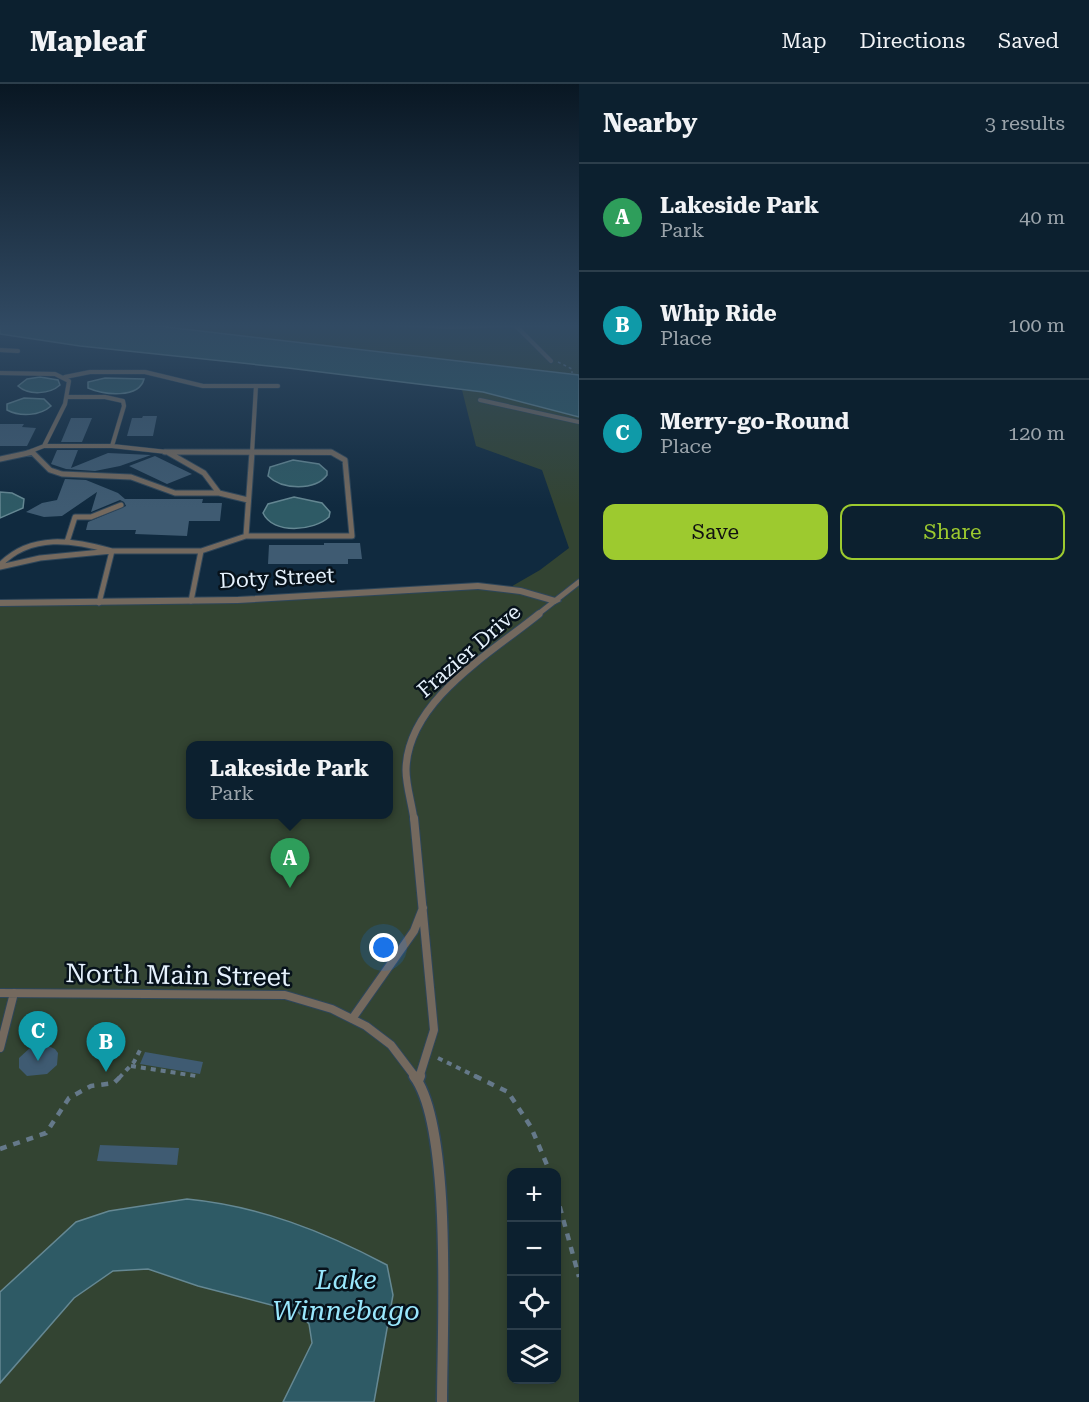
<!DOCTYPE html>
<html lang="en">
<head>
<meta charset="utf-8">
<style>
	:root { --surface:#0c202f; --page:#1a2d3b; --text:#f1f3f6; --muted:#9aa3aa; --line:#2c3e4b; --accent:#9dca2f }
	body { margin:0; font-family:"Roboto Serif",serif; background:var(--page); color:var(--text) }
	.controls { position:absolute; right:18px; bottom:18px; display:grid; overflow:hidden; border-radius:12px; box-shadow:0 3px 9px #0003 }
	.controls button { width:54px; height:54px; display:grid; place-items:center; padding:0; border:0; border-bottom:2px solid var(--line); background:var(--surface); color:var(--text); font:30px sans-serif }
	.you { position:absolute; left:384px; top:864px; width:21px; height:21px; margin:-15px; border:4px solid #fff; border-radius:50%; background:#1a73e8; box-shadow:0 0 0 9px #1a73e833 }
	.badge { display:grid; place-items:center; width:39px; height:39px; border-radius:50%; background:var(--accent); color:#fff; font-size:20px; font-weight:700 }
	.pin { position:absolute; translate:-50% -50px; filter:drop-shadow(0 2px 3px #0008) }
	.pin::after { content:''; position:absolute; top:32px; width:21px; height:18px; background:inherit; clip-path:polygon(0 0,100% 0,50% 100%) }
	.popup { position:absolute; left:186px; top:657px; width:207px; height:78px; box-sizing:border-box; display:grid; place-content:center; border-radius:12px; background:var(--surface); filter:drop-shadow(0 2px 4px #0005); font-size:20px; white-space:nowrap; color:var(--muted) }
	.popup b { font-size:22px; color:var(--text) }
	.popup::after { content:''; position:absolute; left:50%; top:100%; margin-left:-12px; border:12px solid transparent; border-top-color:var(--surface) }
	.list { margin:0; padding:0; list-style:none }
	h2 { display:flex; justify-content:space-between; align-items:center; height:78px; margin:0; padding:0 24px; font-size:26px }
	h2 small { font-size:20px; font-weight:400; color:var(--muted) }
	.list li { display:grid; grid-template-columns:39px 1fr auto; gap:18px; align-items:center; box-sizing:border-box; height:108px; padding:0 24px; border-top:2px solid var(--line) }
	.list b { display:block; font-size:22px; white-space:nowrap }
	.list p { margin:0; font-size:20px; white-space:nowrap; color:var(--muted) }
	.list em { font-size:20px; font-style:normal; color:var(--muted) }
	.actions { display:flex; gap:12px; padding:18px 24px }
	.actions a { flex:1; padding:14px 0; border:2px solid var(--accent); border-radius:12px; text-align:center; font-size:21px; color:var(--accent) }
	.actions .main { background:var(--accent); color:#111 }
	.icon { flex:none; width:33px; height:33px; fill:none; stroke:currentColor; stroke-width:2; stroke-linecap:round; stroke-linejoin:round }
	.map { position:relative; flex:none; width:579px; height:1318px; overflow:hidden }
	header { display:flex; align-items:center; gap:36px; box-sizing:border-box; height:84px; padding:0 30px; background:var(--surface); border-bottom:2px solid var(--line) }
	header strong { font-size:28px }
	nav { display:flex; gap:33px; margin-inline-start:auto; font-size:21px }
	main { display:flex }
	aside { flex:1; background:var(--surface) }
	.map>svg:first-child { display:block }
	.green { fill:#334432; fill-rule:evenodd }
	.water { fill:#2e5a65; stroke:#658893; stroke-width:1.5 }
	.building { fill:#3f5b72 }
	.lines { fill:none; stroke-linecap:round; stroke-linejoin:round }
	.service-far4-casing { stroke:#2e465a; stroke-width:5 }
	.service-far3-casing { stroke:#2e465a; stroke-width:7 }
	.service-far2-casing { stroke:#2e465a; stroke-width:9 }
	.service-far1-casing { stroke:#2e465a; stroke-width:10 }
	.service-casing { stroke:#2e465a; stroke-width:13 }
	.minor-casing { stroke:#2e465a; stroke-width:2 }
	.path-far2 { stroke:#65798a; stroke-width:1.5; stroke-dasharray:3 3; stroke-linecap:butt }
	.path-far1 { stroke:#65798a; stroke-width:4; stroke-dasharray:5 5; stroke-linecap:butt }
	.path { stroke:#65798a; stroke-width:4.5; stroke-dasharray:7 7; stroke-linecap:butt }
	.service-far4 { stroke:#74695e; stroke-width:4 }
	.service-far3 { stroke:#74695e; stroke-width:5 }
	.service-far2 { stroke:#74695e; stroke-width:7 }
	.service-far1 { stroke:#74695e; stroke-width:8 }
	.service { stroke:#74695e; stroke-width:10 }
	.minor { fill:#74695e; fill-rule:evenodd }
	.labels { text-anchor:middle; stroke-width:5; stroke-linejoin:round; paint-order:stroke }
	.street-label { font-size:21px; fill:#e6f2fd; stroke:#07121b }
	.near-street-label { font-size:26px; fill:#e6f2fd; stroke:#07121b }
	.near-water-label { font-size:27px; font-style:italic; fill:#99e7fc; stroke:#07121b }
</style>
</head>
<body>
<header>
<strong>Mapleaf</strong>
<nav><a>Map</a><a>Directions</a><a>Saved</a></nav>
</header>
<main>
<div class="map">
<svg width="579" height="1318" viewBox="0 0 579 1318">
	<rect width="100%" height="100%" fill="#102a3f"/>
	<path class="green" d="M135 240H579V291L158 242Z
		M462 306 483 308 579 333V1318H374L393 1211 76 1138 0 1208V519H130L459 503 507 505 540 486 569 464 542 386 476 362ZM191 662H389V730H191ZM512 1088H556V1296H512Z
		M148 1185 198 1202 298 1228 310 1240 312 1259 283 1318H0V1299L74 1214 113 1187Z"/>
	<path class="water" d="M0 240 158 242 579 291V333L483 308 288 284 80 262 0 250Z
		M40 293 58 296 60 301C50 310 29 312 18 302L27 295Z
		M105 294 144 295C139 315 104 311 88 304V298Z
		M24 314 44 315 51 322C40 332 20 333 7 326V320Z
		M293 376 319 380 327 387V391C315 407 282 406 268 392L270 383Z
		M0 408 12 409 24 415 23 424 0 434Z
		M294 413 322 419 330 428 329 433C314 447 273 451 263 429L268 420Z
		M187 1115C259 1122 323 1147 387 1181L393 1211 374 1318H283L312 1259 309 1240 298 1228 198 1202 148 1185 113 1187 74 1214 0 1299V1208L76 1138 109 1127Z"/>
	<path class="building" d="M143 332H157L153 352H127L132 334H142Z
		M71 334H92L82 358H61Z
		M0 340H24L22 343 36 344 27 362H0Z
		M57 366H78L71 384 108 369 151 371 120 382 95 387 66 385 51 380Z
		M155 372 192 390 167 400 129 382Z
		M65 395 86 396 118 409 125 415H203L202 419H222L220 437H189L187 452 135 450 136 446H86L88 438 126 422 124 418 120 416 91 428 97 408 62 432 44 433 26 428 42 419 57 416Z
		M324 459H360L362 475H348V480H268L269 461H324Z
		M44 960 55 965 58 969 57 981 47 990 27 992 19 984V974L32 962Z
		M145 968 203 978 200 990 140 980Z
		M100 1061 179 1064 177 1081 97 1077Z"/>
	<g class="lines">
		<defs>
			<path id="service-far4" d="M393 240 449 243 556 240
				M516 242 551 277
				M0 266 18 267
				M0 289 55 290 69 297 65 320 44 362
				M65 293 90 288H145L203 302H278
				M67 313H105L123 317 124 322 112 362
				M480 316 579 338
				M26 369 44 362H112L167 368 333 369
				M252 369 256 302"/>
			<path id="service-far3" d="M32 368 50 386 62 390 131 393 175 409H219
				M169 369 204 389 219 409 248 416
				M0 375 33 368
				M246 452 252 368
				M67 458 75 433H91L121 421
				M0 481C31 449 73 456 112 467L99 519
				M0 483 40 474 112 467H201L246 452H352L345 376 331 368H165
				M191 517 201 467
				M537 531 579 498"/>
			<path id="service-far2" d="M414 736C412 720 406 702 406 686 407 617 491 569 539 530"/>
			<path id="service-far1" d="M414 734 434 946 419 994
				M0 909 285 911 332 925 366 942 391 961 416 994
				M352 935 414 847 423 824
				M0 964 14 909"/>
			<path id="service" d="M414 992C453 1043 442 1248 442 1318
				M418 997 420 992"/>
			<path id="minor" d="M478 499 521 504 559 515 561 517 555 520 520 510 478 505 238 519 0 522V516L238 513Z"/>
		</defs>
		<use href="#service-far4" class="service-far4-casing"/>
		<use href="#service-far3" class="service-far3-casing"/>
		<use href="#service-far2" class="service-far2-casing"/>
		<use href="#service-far1" class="service-far1-casing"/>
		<use href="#service" class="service-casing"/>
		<use href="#minor" class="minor-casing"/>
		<path class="path-far2" d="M558 278 572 285V289"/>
		<path class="path-far1" d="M438 974 479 994
			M131 982 196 992
			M119 994 134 978 140 966"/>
		<path class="path" d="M475 992 508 1008 531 1043 550 1088
			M0 1065 46 1049 69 1014 91 1002 114 999 121 992
			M556 1109 579 1193"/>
		<use href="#service-far4" class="service-far4"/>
		<use href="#service-far3" class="service-far3"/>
		<use href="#service-far2" class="service-far2"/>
		<use href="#service-far1" class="service-far1"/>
		<use href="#service" class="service"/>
		<use href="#minor" class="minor"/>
	</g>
	<linearGradient id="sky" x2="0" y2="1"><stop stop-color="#091723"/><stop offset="0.57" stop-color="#314a63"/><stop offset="1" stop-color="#314a63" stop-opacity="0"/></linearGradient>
	<rect width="579" height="424" fill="url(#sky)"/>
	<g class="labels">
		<g class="street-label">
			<text transform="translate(277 494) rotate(-3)" y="7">Doty Street</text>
			<text transform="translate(469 567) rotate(-41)" y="7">Frazier Drive</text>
		</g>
		<g class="near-street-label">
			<text transform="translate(178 891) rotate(1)" y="9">North Main Street</text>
		</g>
		<g class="near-water-label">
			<text x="346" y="1205">Lake<tspan x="346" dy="31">Winnebago</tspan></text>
		</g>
	</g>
</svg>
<div class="controls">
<button>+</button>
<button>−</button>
<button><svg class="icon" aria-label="locate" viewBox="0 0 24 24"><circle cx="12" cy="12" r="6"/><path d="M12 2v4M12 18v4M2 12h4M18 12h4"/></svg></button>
<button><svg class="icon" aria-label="layers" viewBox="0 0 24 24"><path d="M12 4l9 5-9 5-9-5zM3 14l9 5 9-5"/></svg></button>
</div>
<div class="you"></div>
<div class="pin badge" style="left:290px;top:804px;background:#2e9e5b">A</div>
<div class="popup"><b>Lakeside Park</b>Park</div>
<div class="pin badge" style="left:106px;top:988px;background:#0f9aa8">B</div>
<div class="pin badge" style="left:38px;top:977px;background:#0f9aa8">C</div>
</div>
<aside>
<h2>Nearby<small>3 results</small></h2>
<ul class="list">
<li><span class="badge" style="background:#2e9e5b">A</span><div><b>Lakeside Park</b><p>Park</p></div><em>40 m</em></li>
<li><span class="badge" style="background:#0f9aa8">B</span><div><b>Whip Ride</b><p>Place</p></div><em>100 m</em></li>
<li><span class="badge" style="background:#0f9aa8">C</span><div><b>Merry-go-Round</b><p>Place</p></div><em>120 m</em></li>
</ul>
<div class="actions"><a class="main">Save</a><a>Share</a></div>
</aside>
</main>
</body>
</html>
